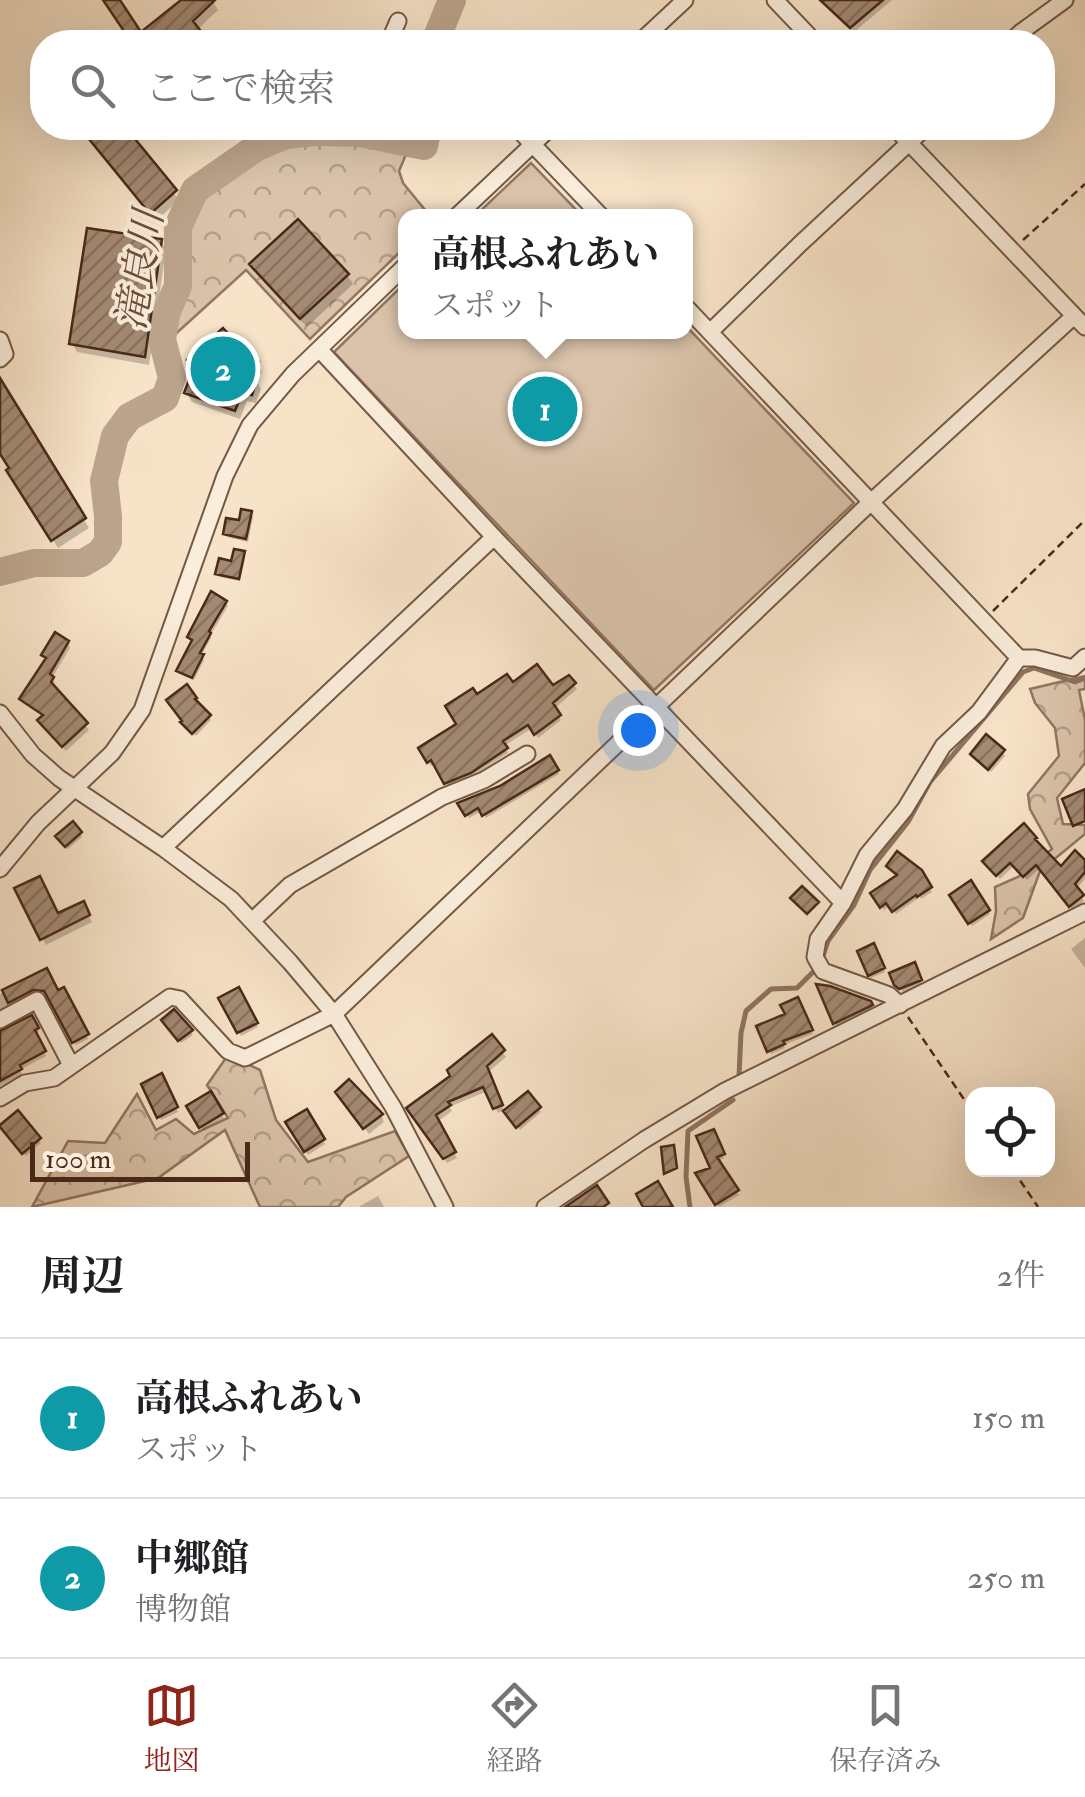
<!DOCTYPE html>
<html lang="ja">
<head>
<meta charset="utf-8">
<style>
	:root { --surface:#fff; --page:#f6f6f6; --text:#202124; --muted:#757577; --line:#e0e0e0; --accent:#8f2418 }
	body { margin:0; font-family:"IM FELL Double Pica","Noto Serif JP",serif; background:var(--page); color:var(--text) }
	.controls { position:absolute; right:30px; bottom:30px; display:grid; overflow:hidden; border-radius:20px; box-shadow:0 10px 40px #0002 }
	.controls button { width:90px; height:90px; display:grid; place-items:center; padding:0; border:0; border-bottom:2px solid var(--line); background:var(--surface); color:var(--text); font:50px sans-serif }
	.scale { position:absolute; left:30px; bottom:25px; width:220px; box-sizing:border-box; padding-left:10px; border:5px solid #4a2918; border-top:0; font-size:28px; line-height:35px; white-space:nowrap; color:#4a2918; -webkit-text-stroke:8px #faeddb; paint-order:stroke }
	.you { position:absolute; left:638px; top:730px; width:35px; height:35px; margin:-25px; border:8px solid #fff; border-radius:50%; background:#1a73e8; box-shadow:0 0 0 15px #1a73e833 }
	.badge { display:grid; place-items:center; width:65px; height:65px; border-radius:50%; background:var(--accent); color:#fff; font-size:32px; font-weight:700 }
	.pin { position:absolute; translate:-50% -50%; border:5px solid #fff; box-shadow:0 2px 10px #0006 }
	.popup { position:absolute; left:398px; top:209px; width:295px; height:130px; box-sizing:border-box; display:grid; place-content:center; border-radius:20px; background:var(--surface); filter:drop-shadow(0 2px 8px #0005); font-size:32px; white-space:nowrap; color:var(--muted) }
	.popup b { font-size:38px; color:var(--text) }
	.popup::after { content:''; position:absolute; left:50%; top:100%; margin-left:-20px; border:20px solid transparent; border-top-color:var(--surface) }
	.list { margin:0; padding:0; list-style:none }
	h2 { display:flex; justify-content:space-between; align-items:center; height:130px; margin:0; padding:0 40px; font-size:42px }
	h2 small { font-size:32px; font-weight:400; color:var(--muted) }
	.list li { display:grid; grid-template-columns:65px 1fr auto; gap:30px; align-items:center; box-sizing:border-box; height:160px; padding:0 40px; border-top:2px solid var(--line) }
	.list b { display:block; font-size:38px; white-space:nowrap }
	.list p { margin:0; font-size:32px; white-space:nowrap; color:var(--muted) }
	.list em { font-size:32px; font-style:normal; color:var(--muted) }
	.icon { flex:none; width:55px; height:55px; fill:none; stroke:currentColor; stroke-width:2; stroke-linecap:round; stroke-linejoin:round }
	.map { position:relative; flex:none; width:1085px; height:1207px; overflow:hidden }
	.search { position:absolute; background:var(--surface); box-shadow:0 10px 40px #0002; left:30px; right:30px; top:30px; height:110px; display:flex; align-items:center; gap:25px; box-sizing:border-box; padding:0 35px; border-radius:40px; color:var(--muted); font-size:38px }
	.sheet { height:450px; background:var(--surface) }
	nav { display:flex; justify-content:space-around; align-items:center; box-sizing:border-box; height:140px; border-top:2px solid var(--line); background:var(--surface); font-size:28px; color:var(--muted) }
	nav a { display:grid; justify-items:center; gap:5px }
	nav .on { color:var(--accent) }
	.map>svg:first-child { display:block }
	.forest { fill:url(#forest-crowns); stroke:#927661; stroke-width:2.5 }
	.pitch { fill:#dac3aa; stroke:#927661; stroke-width:2.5 }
	.shadow { fill:#0003 }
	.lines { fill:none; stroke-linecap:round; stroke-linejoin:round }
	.stream { stroke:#8e735e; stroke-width:5 }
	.river { stroke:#bca48c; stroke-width:28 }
	.building { fill:url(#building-hatch); stroke:#4a2918; stroke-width:2.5 }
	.minor-casing { stroke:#755844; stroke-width:19 }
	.path { stroke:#4a2918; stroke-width:2.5; stroke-dasharray:8 5; stroke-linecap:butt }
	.minor { stroke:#faeddb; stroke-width:15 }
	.labels { text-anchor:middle; stroke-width:8; stroke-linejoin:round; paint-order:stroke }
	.water-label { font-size:40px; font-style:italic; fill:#6c4e3b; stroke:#faeddb }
</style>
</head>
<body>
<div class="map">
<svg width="1085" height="1207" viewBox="0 0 1085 1207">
	<defs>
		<pattern id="forest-crowns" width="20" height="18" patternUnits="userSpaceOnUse" patternTransform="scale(2.5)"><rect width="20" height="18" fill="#dac3aa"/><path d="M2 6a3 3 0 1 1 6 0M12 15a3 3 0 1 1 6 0" fill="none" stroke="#b39e89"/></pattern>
		<pattern id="building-hatch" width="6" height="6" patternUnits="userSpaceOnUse" patternTransform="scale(2.5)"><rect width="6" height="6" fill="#a48a74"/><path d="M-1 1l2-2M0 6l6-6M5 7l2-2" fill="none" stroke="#88715e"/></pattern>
	</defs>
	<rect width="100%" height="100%" fill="#f7e3c8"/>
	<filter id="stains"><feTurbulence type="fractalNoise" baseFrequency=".002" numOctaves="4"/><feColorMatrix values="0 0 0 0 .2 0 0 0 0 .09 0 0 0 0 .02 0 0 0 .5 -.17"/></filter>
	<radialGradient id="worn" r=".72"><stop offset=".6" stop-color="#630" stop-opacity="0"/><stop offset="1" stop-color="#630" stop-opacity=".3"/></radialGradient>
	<path class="forest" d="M317 136 362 137 407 152 399 171 403 183 430 216H405V247L310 339 246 270 170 339C176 319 185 300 187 279 189 257 184 231 193 210 208 177 283 144 317 136Z
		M1085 676V689L1079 690 1085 720V763L1057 798 1063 824 1085 825V834L1040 871 1023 918 991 939 996 911 995 887 1018 877 1052 849 1030 809 1028 794 1059 756 1055 728 1035 703 1030 689Z
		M228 1055 260 1070 276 1120 308 1162 395 1131 409 1156 346 1197 338 1207H260L225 1130 158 1178 32 1207 68 1141 105 1143 137 1094 156 1130 176 1119 194 1134 228 1118 207 1085Z"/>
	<path class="pitch" d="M531 163 582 216H475Z
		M405 283V332H685V325L854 503 654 690 334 352Z"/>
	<path class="shadow" d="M105 0H117L140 36 184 0H212L218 10 197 30 206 42H132Z
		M827 0H892L854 32 828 8Z
		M79 128H123L179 200 156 221Z
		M161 241 166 250 149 365 77 352 72 343Z
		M252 265 347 275 353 284 307 327 257 274Z
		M190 361 257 363 262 372 255 379 261 389 256 403 247 401 240 419 192 402 187 393 196 370Z
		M0 382 89 528 58 548 0 453Z
		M251 513 253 517 248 542 227 537 225 534Z
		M243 553 245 557 240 581 220 577 218 574Z
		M226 603 228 606 210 636 211 638 201 656 204 660 194 680 181 674 179 670 192 641 190 637Z
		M68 642 70 648 52 678 55 684 53 688 89 730 66 751 43 726 45 717 25 704 22 699 47 660 44 655Z
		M568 678 577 689 554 709 561 720 538 738 532 728 504 746 508 753 472 776 449 787 435 763 431 766 421 749 459 725 477 698 512 685 552 688Z
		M197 702 211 720 196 736 185 726Z
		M1003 752 1005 756 991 772 975 758Z
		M549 758 559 774 486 818 482 811 469 818 461 804 501 788Z
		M80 833 82 837 68 849 60 840Z
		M1035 839 1061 870 1085 863V879L1076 889 1084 901 1073 910 1040 868 1027 880 1014 866 1000 879 988 866Z
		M920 872 932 892 921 899 920 897 896 914 890 905 884 910 874 894Z
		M970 884 990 914 972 926 952 896Z
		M18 889 58 916 83 904 92 922 46 945Z
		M1085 938V968L1071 949Z
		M873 946 885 972 871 978 860 952Z
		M914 965 922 984 903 992 896 984Z
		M46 972 57 993 63 990 88 1039 76 1045 52 998 42 992 34 993 0 1012V994Z
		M820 987 870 1003 874 1012 838 1029Z
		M238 990 258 1027 241 1036 222 999Z
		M797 1000 813 1034 783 1045 785 1048 771 1054 759 1027 788 1015Z
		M173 1013 193 1035 181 1043 164 1020Z
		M31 1019 39 1032 35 1034 46 1056 20 1070 22 1074 0 1086V1033Z
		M491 1037 506 1057 488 1072 504 1110 498 1113 488 1091 449 1107 452 1111 437 1122 457 1158 447 1163 412 1114 454 1077Z
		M161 1077 178 1112 161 1120 144 1085Z
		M210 1094 224 1118 203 1130 190 1107Z
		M528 1094 541 1112 520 1130 506 1111Z
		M342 1098 381 1115 384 1122 369 1134Z
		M306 1112 325 1144 308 1155 288 1122Z
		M17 1113 41 1143 26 1156 4 1130Z
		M713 1132 724 1158 717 1162 739 1195 719 1207 698 1174 713 1169Z
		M378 1196 384 1207H360V1206Z"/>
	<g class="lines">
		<path class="stream" d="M822 959 828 941 854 905 870 870 908 822 930 782 1023 672 1034 668 1075 682 1085 678
			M739 1076 741 1033 746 1011 771 989 797 988 817 968
			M690 1207 686 1177 688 1131 733 1100"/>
		<path class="river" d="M435 42 452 0
			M0 572 34 563H83L100 553 108 542V516L104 481 115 436 129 417 165 398 172 378 162 339 167 311 178 286V227L195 190 257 147 286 135 315 132 360 133 424 146 428 128"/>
	</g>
	<path class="building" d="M103 0H120L141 32 181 0H215L193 21 204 35 196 42H128L130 40Z
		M820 0H883L850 28Z
		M80 128H126L177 190 150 214Z
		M298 219 349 274 300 319 249 264Z
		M87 228 162 239 145 357 69 344Z
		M223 328 247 353 250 350 259 362 249 371 257 378 252 395 242 393 235 411 184 393 194 367 187 360Z
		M0 378 86 518 51 541 6 470 9 468 0 454Z
		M241 509 252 511 246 539 223 534 226 518 239 520Z
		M234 549 245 551 239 579 215 574 219 558 231 561Z
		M211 591 227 601 209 631 211 633 200 653 204 654 192 678 176 671 192 640 187 637Z
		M55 632 69 641 50 674 54 677 51 682 88 723 62 747 37 720 43 715 19 699 46 658 41 655Z
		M537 664 553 685 569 675 576 683 553 703 561 715 534 735 528 725 503 741 508 748 471 773 444 784 431 760 427 763 418 748 456 724 445 706 473 688 477 694 507 674 513 682Z
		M187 684 197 698 195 699 211 715 192 734 180 722 182 721 166 700Z
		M986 734 1005 750 988 770 970 754Z
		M550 755 559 770 482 816 478 808 465 816 457 803 500 786Z
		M1085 789V821L1073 826 1062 799Z
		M73 821 82 832 65 847 55 836Z
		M1024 823 1037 838 1035 839 1061 866 1075 850 1085 860V872L1075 884 1084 895 1069 907 1036 865 1023 877 1010 863 996 876 982 861Z
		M897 851 922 870 932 887 917 897 916 895 892 912 886 903 880 908 870 893 897 875 886 866Z
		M40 876 58 913 84 901 90 915 40 940 14 888Z
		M971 880 990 910 968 924 949 895Z
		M802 886 819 902 807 914 790 898Z
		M874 943 885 968 868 976 857 951Z
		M915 962 922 980 899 989 894 985 889 973Z
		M47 968 58 990 64 987 89 1034 72 1043 44 991 33 990 8 1003 2 990Z
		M816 984 830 986 871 1001 873 1005 833 1024Z
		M239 987 258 1023 237 1033 218 998Z
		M798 997 813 1030 783 1041 785 1044 767 1052 756 1026 785 1014 780 1005Z
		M174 1009 193 1030 178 1041 161 1020Z
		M32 1015 39 1028 35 1030 46 1051 20 1065 22 1069 0 1081V1031Z
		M492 1034 505 1050 487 1066 503 1105 493 1109 483 1087 448 1102 451 1105 436 1115 456 1152 443 1159 406 1108 450 1076 447 1070Z
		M162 1073 178 1107 157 1118 141 1084Z
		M349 1079 383 1114 363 1129 335 1092Z
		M211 1091 224 1113 199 1128 186 1106Z
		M528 1091 541 1107 516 1128 503 1111Z
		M307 1109 325 1139 304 1152 285 1122Z
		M18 1110 41 1138 22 1154 0 1127V1125Z
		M714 1129 725 1154 717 1157 739 1190 715 1205 695 1173 710 1168 696 1136Z
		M674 1145 677 1168 664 1174 661 1147Z
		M658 1181 673 1207H643L636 1194Z
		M597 1185 609 1203 603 1207H565Z"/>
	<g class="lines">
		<defs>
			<path id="minor" d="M775 0 815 42
				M389 42 398 21
				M640 42 685 0
				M1010 42 1021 32 1065 0
				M517 128 601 216
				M895 128 1085 327
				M457 216 550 128
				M685 306 1019 658
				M710 332 800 244 925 128
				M0 340 5 354 0 359
				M319 349 494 537 843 903
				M0 713 33 755 59 778 163 848 231 899 290 962 334 1014 393 1107 445 1207
				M163 848 494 537
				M0 869 38 823 112 753 142 710 225 476 250 425 293 374 405 266
				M252 921 290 885 442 797 484 780 527 754
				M900 1005 889 995 823 971 815 957 818 939 843 903 867 855 905 809 943 746 979 712 1019 658H1035L1073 668 1085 657
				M0 1020 37 1000 71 1065
				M0 1098 25 1083 54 1078 170 997 180 999 228 1051 245 1058 334 1014 871 502 1074 316
				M545 1207 644 1140 725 1091 1085 912"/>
		</defs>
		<use href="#minor" class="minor-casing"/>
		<path class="path" d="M1023 240 1085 184
			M993 611 1085 520
			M908 1017 972 1111
			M1013 1170 1038 1207"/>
		<use href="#minor" class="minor"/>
	</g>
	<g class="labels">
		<g class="water-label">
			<text transform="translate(139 270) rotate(-81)" y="14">滝良川</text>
		</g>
	</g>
	<rect width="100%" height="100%" filter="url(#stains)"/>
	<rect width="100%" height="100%" fill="url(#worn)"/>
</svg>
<div class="controls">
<button><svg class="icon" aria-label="locate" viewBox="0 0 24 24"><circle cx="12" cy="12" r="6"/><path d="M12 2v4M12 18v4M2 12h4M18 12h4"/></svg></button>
</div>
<div class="scale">100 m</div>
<div class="you"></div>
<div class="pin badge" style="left:545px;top:409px;background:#0f9aa8">1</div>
<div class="popup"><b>高根ふれあい</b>スポット</div>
<div class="pin badge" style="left:223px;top:369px;background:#0f9aa8">2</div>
<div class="search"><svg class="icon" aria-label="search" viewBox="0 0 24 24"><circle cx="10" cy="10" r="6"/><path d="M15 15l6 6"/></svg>ここで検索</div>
</div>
<section class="sheet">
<h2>周辺<small>2件</small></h2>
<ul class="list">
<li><span class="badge" style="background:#0f9aa8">1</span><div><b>高根ふれあい</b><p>スポット</p></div><em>150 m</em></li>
<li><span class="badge" style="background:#0f9aa8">2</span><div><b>中郷館</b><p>博物館</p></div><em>250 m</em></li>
</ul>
</section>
<nav>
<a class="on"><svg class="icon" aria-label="map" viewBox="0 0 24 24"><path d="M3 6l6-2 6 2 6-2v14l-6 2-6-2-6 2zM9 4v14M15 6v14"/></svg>地図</a>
<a><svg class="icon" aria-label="directions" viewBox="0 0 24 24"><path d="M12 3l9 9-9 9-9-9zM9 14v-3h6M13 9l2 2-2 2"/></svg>経路</a>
<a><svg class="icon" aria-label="saved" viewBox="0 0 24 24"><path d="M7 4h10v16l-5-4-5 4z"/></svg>保存済み</a>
</nav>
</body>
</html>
